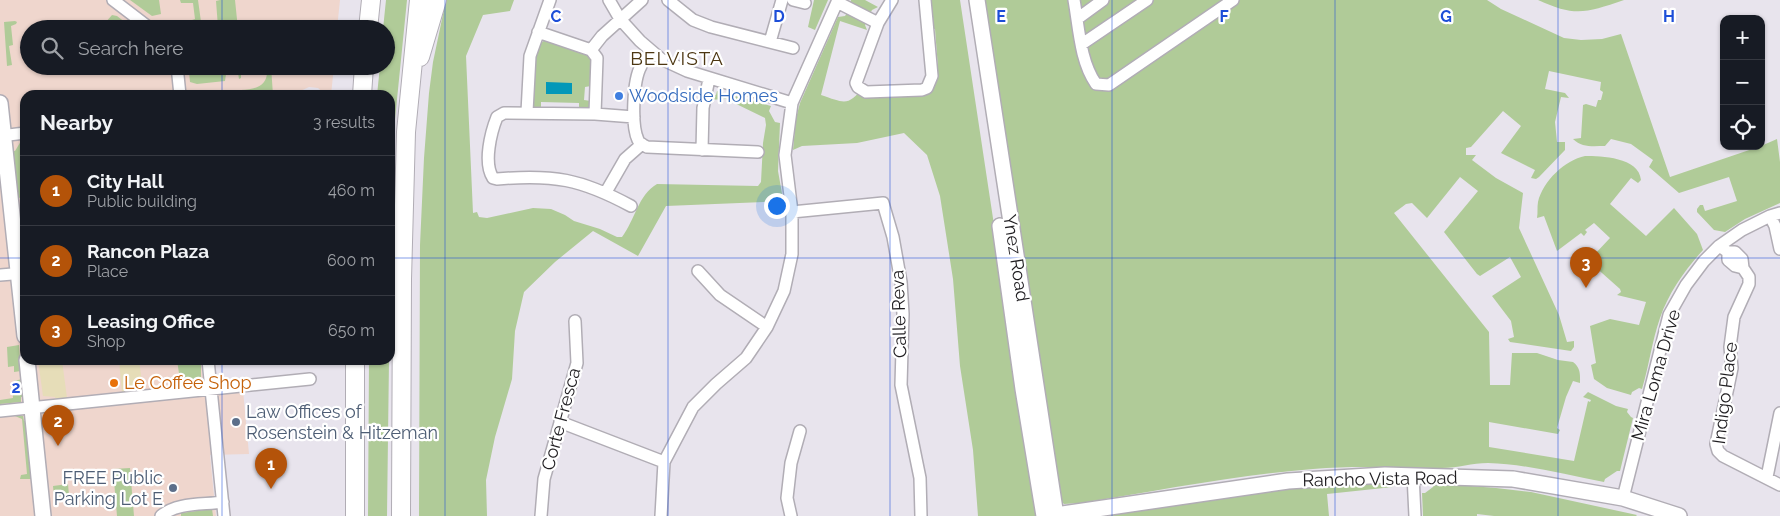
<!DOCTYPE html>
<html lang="en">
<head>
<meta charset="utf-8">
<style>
	:root { --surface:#171b24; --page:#20242c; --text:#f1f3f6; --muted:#9ea1a6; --line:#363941; --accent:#b45309 }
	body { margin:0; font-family:Raleway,sans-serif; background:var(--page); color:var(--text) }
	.controls { position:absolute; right:15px; top:15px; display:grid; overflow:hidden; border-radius:10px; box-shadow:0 1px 4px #0004 }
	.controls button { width:45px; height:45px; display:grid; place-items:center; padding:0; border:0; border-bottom:1px solid var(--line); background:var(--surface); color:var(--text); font:25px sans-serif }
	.you { position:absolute; left:776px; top:205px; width:18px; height:18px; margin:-12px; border:4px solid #fff; border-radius:50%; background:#1a73e8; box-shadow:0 0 0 8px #1a73e833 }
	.badge { display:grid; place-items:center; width:32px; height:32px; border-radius:50%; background:var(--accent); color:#fff; font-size:16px; font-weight:700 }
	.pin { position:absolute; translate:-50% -41px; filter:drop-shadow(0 1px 2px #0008) }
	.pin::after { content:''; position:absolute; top:26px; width:18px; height:15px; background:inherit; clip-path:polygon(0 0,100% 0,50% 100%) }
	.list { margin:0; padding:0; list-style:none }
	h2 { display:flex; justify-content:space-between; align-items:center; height:65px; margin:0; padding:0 20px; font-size:21px }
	h2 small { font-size:16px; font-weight:400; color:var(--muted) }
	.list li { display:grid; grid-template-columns:32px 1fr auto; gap:15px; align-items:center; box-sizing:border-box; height:70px; padding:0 20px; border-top:1px solid var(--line) }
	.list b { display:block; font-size:19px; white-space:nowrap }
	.list p { margin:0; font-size:16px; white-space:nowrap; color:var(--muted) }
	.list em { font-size:16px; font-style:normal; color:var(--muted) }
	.icon { flex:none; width:28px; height:28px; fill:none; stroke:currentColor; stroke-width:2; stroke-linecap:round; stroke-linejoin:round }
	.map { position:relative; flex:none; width:1780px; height:516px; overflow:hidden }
	.search { position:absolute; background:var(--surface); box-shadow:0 1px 4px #0004; left:20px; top:20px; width:375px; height:55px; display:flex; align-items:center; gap:12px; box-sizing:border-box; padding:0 18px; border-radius:28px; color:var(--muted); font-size:19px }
	.panel { position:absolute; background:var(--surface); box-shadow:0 1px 4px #0004; left:20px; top:90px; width:375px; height:275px; border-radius:15px }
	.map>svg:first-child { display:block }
	.commercial { fill:#efd6cd }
	.green { fill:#b0cb98 }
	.sand { fill:#e6ddb8 }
	.water { fill:#0398b8 }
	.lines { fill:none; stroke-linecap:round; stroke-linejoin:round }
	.minor-casing { stroke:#b1adb5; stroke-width:14 }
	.major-casing { stroke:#b1adb5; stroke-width:18 }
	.highway-casing { stroke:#b1adb5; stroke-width:20 }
	.minor { stroke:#fff; stroke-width:11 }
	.major { stroke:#fff; stroke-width:15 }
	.highway { stroke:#fff; stroke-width:18 }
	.grid { fill:none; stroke:#1d4ed8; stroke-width:1; stroke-opacity:0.55 }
	.shop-dot { fill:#3f7fe0; stroke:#fff; stroke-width:2 }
	.food-dot { fill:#e8710a; stroke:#fff; stroke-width:2 }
	.service-dot { fill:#5c6f8a; stroke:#fff; stroke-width:2 }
	.labels { text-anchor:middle; stroke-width:4.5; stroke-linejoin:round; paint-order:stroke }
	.shop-label { font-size:18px; fill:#366cbe; stroke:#fff; text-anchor:start }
	.street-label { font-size:18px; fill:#1f1d20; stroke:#fff }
	.food-label { font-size:18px; fill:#c56008; stroke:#fff; text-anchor:start }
	.service-label { font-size:18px; fill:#4e5e75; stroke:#fff; text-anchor:start }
	.neighbourhood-label { font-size:19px; letter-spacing:1px; fill:#4d3712; stroke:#fff }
	.grid-label { font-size:16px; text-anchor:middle; font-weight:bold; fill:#1d4ed8; stroke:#fff; stroke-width:4.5; stroke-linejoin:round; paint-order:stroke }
</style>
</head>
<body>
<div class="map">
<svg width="1780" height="516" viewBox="0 0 1780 516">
	<rect width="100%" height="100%" fill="#e8e4ed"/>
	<path class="commercial" d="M0 0H340L337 29H29V66H334L331 95H326L318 88 309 87 292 95H25V360H201L203 379 217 377 224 381 242 380 249 454 210 455 216 516H0Z"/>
	<path class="green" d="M130 0H159L161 14 152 16Z
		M180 0H198L202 29H186V22L195 19 193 3H181Z
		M220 0H235L238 29H215L218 27 216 1Z
		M386 0H407L393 139 390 230V95H377L380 66H386V29H383Z
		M446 0H514L510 11 483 15 466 56 473 213 477 212 479 217 487 218 533 208 551 209 565 215 574 221 600 229 617 237H622C635 220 638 195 657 184L758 186 761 182 763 143 766 125 765 118 726 99 708 100V96L712 97 716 95 717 91 771 106 769 111 775 122 780 123 778 171 783 199 764 202 666 206 638 256 593 231 555 262 524 292 515 331 512 379 495 437 486 480 487 516H419L420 245 424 158 429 93 433 62Z
		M814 0H828L815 30 808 27Z
		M851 0H865L878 7 872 10 871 12 850 4Z
		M929 0H960L1038 516H978L973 450 960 366 953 279 940 196 927 155 904 133 857 143 802 146 793 150 796 118 800 103 838 17 845 16 847 13 866 23 865 25 867 30 840 21 821 95C845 103 848 107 864 86L869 87 922 86 926 80V71L938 68 935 29H930Z
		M981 0H1487L1501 9 1564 38 1581 40 1602 39 1621 34 1670 177 1761 146 1777 139 1780 162V203L1745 219 1725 232 1714 230 1697 212V209L1700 205H1703L1705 211 1737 201 1729 177 1679 193 1649 167 1653 160 1631 144 1611 139 1605 146C1593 146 1582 148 1573 139L1581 138 1583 105 1586 104 1596 107 1598 100H1601L1603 92 1600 90 1601 82 1549 71 1545 89 1565 93 1569 98 1561 97 1555 122 1557 142H1565V150L1539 177 1536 179 1531 178 1535 170 1501 153 1521 126 1503 111 1471 147 1466 148V155H1476L1472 160 1496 178 1523 193 1519 228 1559 315 1567 342 1574 341V347L1571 351 1510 342 1508 339 1514 337 1511 321 1492 296 1521 277 1510 257 1480 276 1477 274 1444 232 1478 191 1460 177 1427 218 1412 203 1406 204 1394 213 1489 332 1490 385H1510L1512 353H1537L1558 360 1573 362C1581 368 1580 375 1580 383L1573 381 1566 397 1557 428 1560 430 1558 434 1489 422V447L1574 461 1588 401 1590 402 1591 400 1583 397 1588 392 1616 406 1628 409 1627 412 1631 417 1633 418 1620 471H1617L1605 479 1604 482C1566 475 1527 464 1488 463 1472 463 1458 468 1442 468 1399 468 1357 465 1313 469 1235 475 1157 491 1080 503L1064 504 1060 500Z
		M1538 0H1624C1586 13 1575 17 1538 0Z
		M112 15 117 16 134 29H127L116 20 109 29H107L105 23Z
		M15 21 17 22 16 24 11 26 13 45 9 46 12 65 7 66 4 22Z
		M545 40 590 56 592 60 591 86 585 87 584 100 591 101 589 108 579 109V103L541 102V109L533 107 532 103 537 46Z
		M223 66H241V78L239 79 238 73 226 74 225 81 197 84 190 82 189 72 206 70 207 73 224 71Z
		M267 66H271L273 95H241V90C257 89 269 86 267 66Z
		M21 141H25V197L18 198 13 151H15Z
		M1585 156C1601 156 1639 157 1641 180L1638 183 1631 178 1610 204 1646 236 1674 208 1697 234 1703 250C1685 270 1669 292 1660 318 1652 341 1649 366 1642 389L1639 388 1632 392 1631 395 1607 388 1594 379 1591 365 1596 363 1590 326 1610 319 1639 325 1646 302 1617 295 1621 292 1620 289 1593 265 1574 274 1573 272 1594 255 1610 238 1594 223 1585 230 1587 232 1584 236 1581 233 1557 251 1544 216 1537 218C1538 213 1537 207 1538 202 1543 181 1565 160 1585 156Z
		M19 345 21 371 14 372V366L8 367 7 347Z
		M177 360H201V381L193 385 171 387 170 381 180 380Z
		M369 360H389L387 516H368Z
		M22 379 24 397H21V402L0 404V400L13 398 12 387H10L14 381Z
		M69 411V416L64 418V420L46 422V420L48 418 47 412Z
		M15 416H23L24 421H27L32 479H20L21 475 27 474 22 419Z
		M130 468 134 516H117L113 469Z
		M1368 483H1393V487L1327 494 1329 516H1104L1299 487Z
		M1433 483 1496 488 1531 492 1637 515 1636 516H1494L1477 514V516H1423L1422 493H1425L1433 487Z
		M68 484 69 495 54 497 53 486Z
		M212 509 213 516H181V513Z"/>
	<path class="sand" d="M38 360H62L67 398 56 400 55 397 43 396Z
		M119 360H139L143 390 122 393Z"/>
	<path class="water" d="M546 82 572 83V94H546Z"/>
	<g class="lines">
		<defs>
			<path id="minor" d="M113 0 151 29
				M609 0 620 19 640 41 661 59 687 71 792 103
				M668 0 693 20 711 27 793 48
				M793 0 805 3
				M892 0 878 23 856 83 858 87 866 92 922 90 927 88 932 76 925 0
				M1074 0C1079 28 1080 61 1096 84L1109 85 1233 0
				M837 2 878 23
				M1077 19 1103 0
				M538 32 591 50
				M770 42 782 0
				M1082 44 1147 0
				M591 50 602 36 642 0
				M591 50 597 58 595 114
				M177 66 180 95
				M641 66C633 80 631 125 638 140 639 143 643 145 647 147L758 152
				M527 112 530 56 550 0
				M0 136 25 133
				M702 150 703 108 709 79
				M606 192 625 159 642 144
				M631 206C581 179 553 174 497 179L493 178C483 163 491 132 497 117L504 113 595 114 634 117
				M792 212 883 203 893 237 901 282 903 314 901 385 920 478 921 516
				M1770 216 1775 226 1780 249
				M1719 246 1728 252H1735L1742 259 1743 268 1749 277V284L1734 317 1730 347 1732 368 1716 444 1718 451 1723 456 1780 485
				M1728 252V260L1735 266 1743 268
				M698 271 720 295 767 327
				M0 275 25 273
				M208 360 224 516
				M0 411 310 379
				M560 422 664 462
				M1413 475 1415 516
				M1767 477 1780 413
				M1623 498 1669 315 1686 285 1704 261 1719 246 1742 230 1770 216 1780 213
				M161 516C177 502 203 505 223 502
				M541 516 544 479 577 363 575 321
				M661 516 664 462 693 407 716 384 746 358 767 327 784 291 792 254V212L785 155 792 103 838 0
				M791 516 787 498 791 463 800 431"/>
			<path id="major" d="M977 0 1056 516
				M0 103 25 336
				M1000 226 1023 389 1044 516
				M27 360 43 516
				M1049 516 1288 481 1385 475 1513 479 1623 498 1679 516"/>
			<path id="highway" d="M368 29 371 0
				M420 57 437 0
				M362 95 364 66
				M355 516V360
				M401 516 402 279 406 132 419 0"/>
		</defs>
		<use href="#minor" class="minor-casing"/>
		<use href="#major" class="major-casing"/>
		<use href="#highway" class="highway-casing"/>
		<use href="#minor" class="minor"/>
		<use href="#major" class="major"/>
		<use href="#highway" class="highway"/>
	</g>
	<path class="grid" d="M222 0V29M445 0V516M668 0V516M890 0V516M1112 0V516M1335 0V516M1558 0V516M222 66V95M0 258H25M390 258H1780M222 360V516"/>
	<circle class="shop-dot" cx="619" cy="96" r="5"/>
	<circle class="food-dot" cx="114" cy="383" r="5"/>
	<g class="service-dot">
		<circle cx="236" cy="422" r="5"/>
		<circle cx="173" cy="488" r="5"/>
	</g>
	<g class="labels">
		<g class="shop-label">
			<text x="629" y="102">Woodside Homes</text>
		</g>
		<g class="street-label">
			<text transform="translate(1016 258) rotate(81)" y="6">Ynez Road</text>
			<text transform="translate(899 314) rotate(-92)" y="6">Calle Reva</text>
			<text transform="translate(1656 375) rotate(-74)" y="6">Mira Loma Drive</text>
			<text transform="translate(1725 393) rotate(-83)" y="6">Indigo Place</text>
			<text transform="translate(561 419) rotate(-75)" y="6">Corte Fresca</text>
			<text transform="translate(1380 479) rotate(-1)" y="6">Rancho Vista Road</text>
		</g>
		<g class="food-label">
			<text x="124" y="389">Le Coffee Shop</text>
		</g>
		<g class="service-label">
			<text x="246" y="418">Law Offices of<tspan x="246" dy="21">Rosenstein &amp; Hitzeman</tspan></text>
			<text x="163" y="484" text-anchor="end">FREE Public<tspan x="163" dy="21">Parking Lot E</tspan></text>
		</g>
		<g class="neighbourhood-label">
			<text x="677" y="65">BELVISTA</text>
		</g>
	</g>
	<g class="grid-label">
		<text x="556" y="22">C</text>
		<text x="779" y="22">D</text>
		<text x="1001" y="22">E</text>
		<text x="1224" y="22">F</text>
		<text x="1446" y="22">G</text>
		<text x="1669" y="22">H</text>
		<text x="16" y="393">2</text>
	</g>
</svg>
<div class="controls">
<button>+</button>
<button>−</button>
<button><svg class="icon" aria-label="locate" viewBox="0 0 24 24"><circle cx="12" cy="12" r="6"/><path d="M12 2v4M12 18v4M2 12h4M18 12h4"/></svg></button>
</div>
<div class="you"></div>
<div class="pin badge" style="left:271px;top:489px">1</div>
<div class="pin badge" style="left:58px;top:446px">2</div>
<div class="pin badge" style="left:1586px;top:288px">3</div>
<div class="search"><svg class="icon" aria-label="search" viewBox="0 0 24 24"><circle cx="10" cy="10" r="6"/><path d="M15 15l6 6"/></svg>Search here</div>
<section class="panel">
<h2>Nearby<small>3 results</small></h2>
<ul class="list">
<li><span class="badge">1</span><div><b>City Hall</b><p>Public building</p></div><em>460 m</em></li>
<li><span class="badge">2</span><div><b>Rancon Plaza</b><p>Place</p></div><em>600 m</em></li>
<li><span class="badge">3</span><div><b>Leasing Office</b><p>Shop</p></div><em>650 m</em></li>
</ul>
</section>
</div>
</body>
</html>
